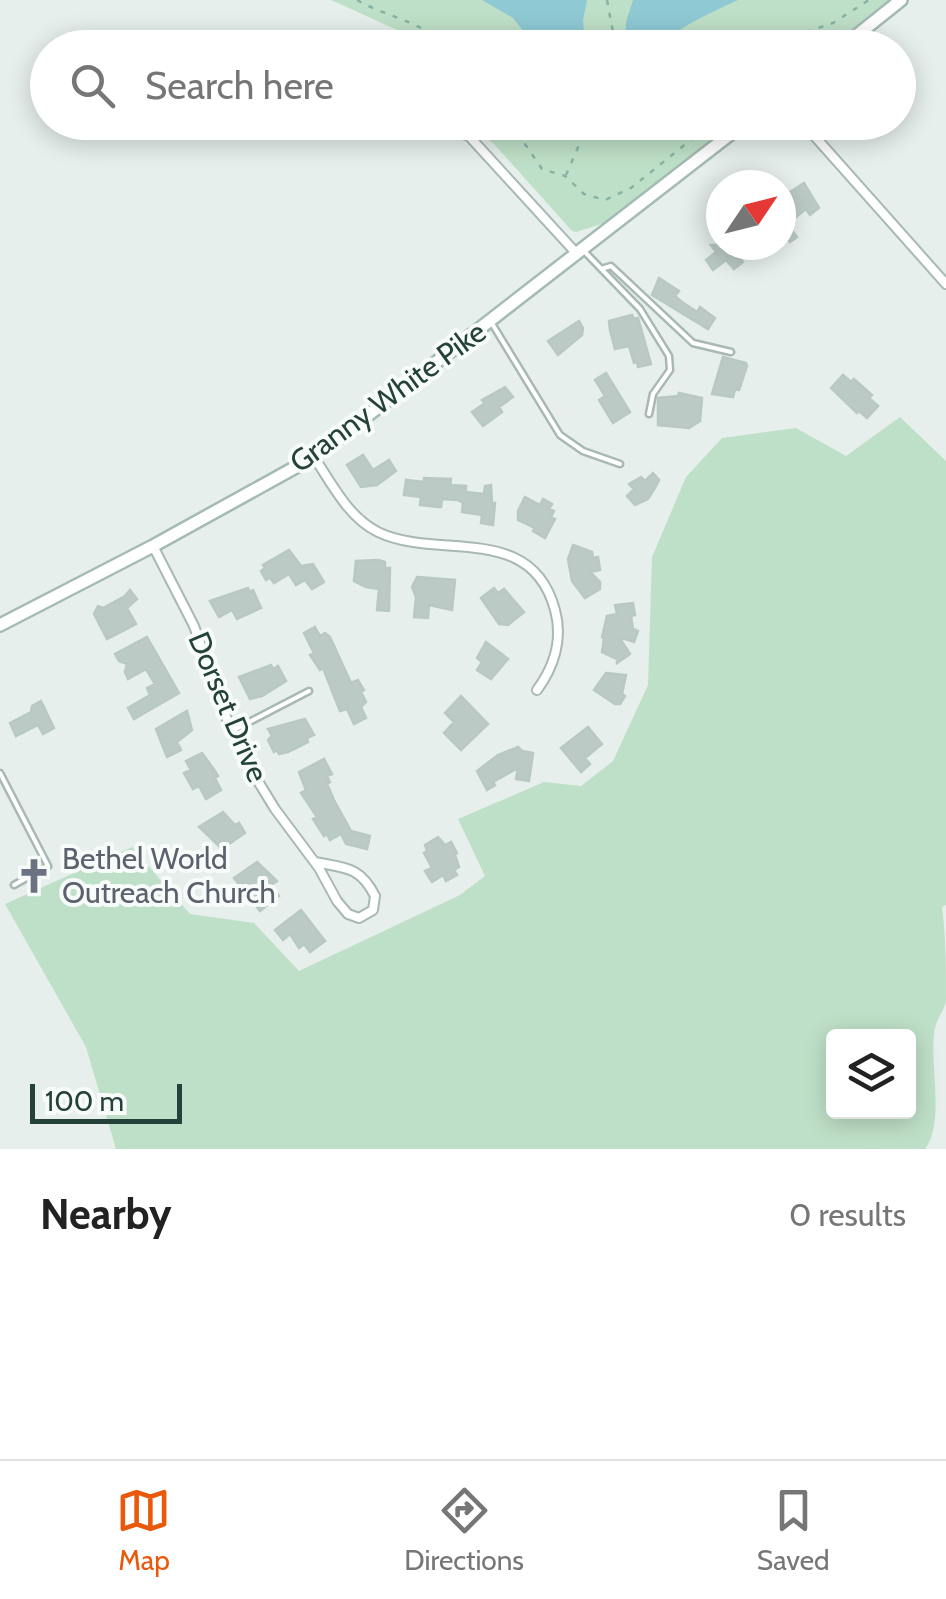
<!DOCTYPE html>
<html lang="en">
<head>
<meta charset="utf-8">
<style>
	:root { --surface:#fff; --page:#f6f6f6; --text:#222; --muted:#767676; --line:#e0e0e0; --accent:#ea580c }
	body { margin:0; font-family:Cabin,sans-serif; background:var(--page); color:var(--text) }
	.controls { position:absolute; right:30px; bottom:30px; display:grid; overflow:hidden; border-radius:10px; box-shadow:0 5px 25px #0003 }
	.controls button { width:90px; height:90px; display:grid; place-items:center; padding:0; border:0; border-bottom:2px solid var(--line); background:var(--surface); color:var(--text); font:50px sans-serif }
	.compass { position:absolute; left:706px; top:170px; width:90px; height:90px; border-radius:50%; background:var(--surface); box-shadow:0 5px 25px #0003; rotate:55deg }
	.scale { position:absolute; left:30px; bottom:25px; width:152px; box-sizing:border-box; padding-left:10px; border:5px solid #24423a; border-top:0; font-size:28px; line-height:35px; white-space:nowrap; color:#24423a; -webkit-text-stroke:8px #f7fbf9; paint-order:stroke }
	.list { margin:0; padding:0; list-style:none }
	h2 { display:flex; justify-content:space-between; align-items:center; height:130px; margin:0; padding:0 40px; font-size:42px }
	h2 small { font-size:32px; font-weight:400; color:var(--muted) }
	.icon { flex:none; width:55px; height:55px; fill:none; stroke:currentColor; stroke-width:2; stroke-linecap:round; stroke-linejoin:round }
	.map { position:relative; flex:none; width:946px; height:1149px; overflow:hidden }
	.search { position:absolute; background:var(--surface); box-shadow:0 5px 25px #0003; left:30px; right:30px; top:30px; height:110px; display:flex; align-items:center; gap:25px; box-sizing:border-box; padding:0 35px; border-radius:55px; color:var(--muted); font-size:38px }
	.sheet { height:310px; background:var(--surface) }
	nav { display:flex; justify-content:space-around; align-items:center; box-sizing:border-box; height:140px; border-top:2px solid var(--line); background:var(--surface); font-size:28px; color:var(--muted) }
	nav a { display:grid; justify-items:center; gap:5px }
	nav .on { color:var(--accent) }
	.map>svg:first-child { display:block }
	.green { fill:#bfe0c8; fill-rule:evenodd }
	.water { fill:#8ec9d4 }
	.building { fill:#bbcac4; stroke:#b8c9c2; stroke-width:2.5 }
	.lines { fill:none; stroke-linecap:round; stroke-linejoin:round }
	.service-casing { stroke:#a8b8b2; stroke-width:9 }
	.minor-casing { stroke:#a8b8b2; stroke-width:12 }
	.secondary-casing { stroke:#a4bbb3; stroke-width:16 }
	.path { stroke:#86b3a5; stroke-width:2.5; stroke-dasharray:5 8; stroke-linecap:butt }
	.service { stroke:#fff; stroke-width:4 }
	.minor { stroke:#fff; stroke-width:8 }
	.secondary { stroke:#fff; stroke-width:11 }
	.labels { text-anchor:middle; stroke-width:8; stroke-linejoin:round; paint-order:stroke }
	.street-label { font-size:30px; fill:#24423a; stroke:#f7fbf9 }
	.worship-label { font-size:30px; fill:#5b616d; stroke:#f7fbf9; text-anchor:start }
</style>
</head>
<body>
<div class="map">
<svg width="946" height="1149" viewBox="0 0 946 1149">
	<rect width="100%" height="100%" fill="#e6efeb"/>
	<path class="green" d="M331 0H892L831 48 404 47 406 34Z
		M464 123H734L608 222 576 232 572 231 494 144Z
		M900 417 946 461V905L942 907C946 936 946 970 946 1000 945 1010 937 1018 935 1028 928 1058 946 1122 925 1149H116L86 1047 5 904 132 847 190 914 254 923 299 971 460 895 485 876 458 819 544 782 581 786 613 761 648 685 652 557 686 477 722 438 796 428 846 456ZM908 1036V1112H834V1036Z"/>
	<path class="water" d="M482 0H587L583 20 585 47H536L513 18Z
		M633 0H738C723 7 707 14 693 22 668 35 665 48 634 47 619 31 628 18 633 0Z"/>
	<path class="building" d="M804 183 819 208 810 215 806 209 787 224 797 237 790 242 781 231V198Z
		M711 245H746L736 253 743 262 734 269 726 260 713 270 706 260 716 252Z
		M659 278 679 291 675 296 682 302 697 312 700 307 715 318 708 329 652 295Z
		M632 315 634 319 638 318 651 364 638 367 637 362 634 363 629 346 615 349 610 330 609 321Z
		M579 321 583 328 582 335 558 355 548 341Z
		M723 357 746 363 747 366 739 390 735 389 733 397 712 394Z
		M606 373 630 412 613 423 599 400 605 396 595 380Z
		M843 375 851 382 854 379 872 395 869 398 878 406 867 418 859 411 857 413 831 388Z
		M505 387 513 397 499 407 502 412 483 426 472 412 485 403 482 400Z
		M679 393 702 398 700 421 689 428 658 425V398L678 396Z
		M363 455 373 470 389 460 396 471 377 485 361 487 347 465Z
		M653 473 659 480 656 486 648 499 635 505 627 496 634 489 629 484 641 477 645 481Z
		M424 478 451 479 450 485 466 486V492L484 494 485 486 491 485 492 503H495L493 525 481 523 482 515 462 512 463 503 458 500 442 499 441 507H438L420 505 421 497 404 495 406 480 424 482Z
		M525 497 540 505 543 499 552 504 549 509 554 511 551 517 555 519 545 538 533 531 535 528 518 520V511Z
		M573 545 592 552 593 558 598 557 600 570 590 572 600 582V589L585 598 572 581 568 559Z
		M289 550 301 566 313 564 324 582 312 589 305 580 296 585 289 574 274 583 270 578 266 580 261 571 265 568 263 565Z
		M378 560 385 562V568H390L389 611 377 610 379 589 366 587 354 581 356 561Z
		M417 577 455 580 452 610 429 605 428 618 414 617 416 597 412 587Z
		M248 588 250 592 253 590 261 608 237 619 232 610 219 617 210 601Z
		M494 588 498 593 504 589 524 612 508 625 499 624 481 598Z
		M130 590 137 599 127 608 136 624 107 639 94 614 98 606 103 608 125 596Z
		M633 603 635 615 631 616 633 629 638 631 634 642 619 637 630 654 617 663V659L602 652 604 639 602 637 607 616 617 614 615 605Z
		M315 627 320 636 325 633 330 637 351 683 358 680 364 690 361 692 366 702 361 707 366 718 354 724 347 709 340 711 323 668 320 670 310 655 314 653 304 633Z
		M147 637 179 693 134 719 128 708 150 695 147 688 155 684 146 669 128 679 125 672 127 664 119 661 115 654Z
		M486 642 508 659 491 679 477 670 482 662 477 658Z
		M271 665 273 669 278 666 286 681 262 696 250 699 239 677Z
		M606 673 626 675 622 694 625 696 620 704H615L594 690Z
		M461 696 488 724 461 750 444 733 454 722 445 713Z
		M41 701 54 728 43 734 38 725 16 736 10 723 31 712 32 706Z
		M187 711 192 730 177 742 181 750 167 757 156 729Z
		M305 719 314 735 307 738 308 742 288 752 279 754 277 750 274 752 268 740 272 736 268 729Z
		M588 727 602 744 585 758 590 764 581 772 561 748Z
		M518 747 522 751 533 753 529 781 516 779 518 768 493 782 495 785 487 790 477 771 498 755Z
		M202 753 215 771 218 776 215 778 221 790 206 799 199 786 193 789 184 773 191 770 186 761Z
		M324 759 332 774 327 776 330 782 327 784 334 800 351 831 370 836 367 849 346 844 341 834 330 840 327 834 324 836 313 819 317 817 301 793 306 790 299 772Z
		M223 812 235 825 239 823 245 833 222 849 199 827Z
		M438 837 445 845 451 842 457 853 455 855 459 867 454 870 457 875 446 881 443 875 432 882 425 871 432 868 424 853 427 851 425 845Z
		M257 862 277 881 271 885 279 896 260 911 234 878Z
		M301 910 325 941 310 952 304 944 299 948 290 934 283 940 275 930Z"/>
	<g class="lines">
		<defs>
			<path id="service" d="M583 250 640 309 669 356 670 370 653 394 649 414
				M601 269 611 266 693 343 731 352
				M491 322 560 435 583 451 620 464
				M232 731 309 691
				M0 773 48 866 14 885"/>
			<path id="minor" d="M431 122 469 136 577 254
				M802 122 946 284
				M314 457C332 484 348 517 378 532 438 561 531 521 555 610 563 639 554 667 537 690
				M153 546 194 626 228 722 253 773 275 809 319 868 337 901 348 914 359 918 373 910 375 896C360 866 345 868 315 862"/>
			<path id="secondary" d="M841 48 901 0
				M0 625 153 546 314 457 746 122"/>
		</defs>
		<use href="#service" class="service-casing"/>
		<use href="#minor" class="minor-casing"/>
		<use href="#secondary" class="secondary-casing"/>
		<path class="path" d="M357 0C388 18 421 20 448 48
			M607 0 616 48
			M786 48 803 33 833 23 869 0
			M510 122 542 169 565 176 584 194 605 200 631 188 713 122
			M566 175 589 122"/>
		<use href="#service" class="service"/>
		<use href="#minor" class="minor"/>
		<use href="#secondary" class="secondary"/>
	</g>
	<defs>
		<symbol id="church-bare" viewBox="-9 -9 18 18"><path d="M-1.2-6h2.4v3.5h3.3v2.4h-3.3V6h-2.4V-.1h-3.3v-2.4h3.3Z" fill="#6b7280" stroke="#f7fbf9" stroke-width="2.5" paint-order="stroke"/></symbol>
	</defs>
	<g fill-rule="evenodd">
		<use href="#church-bare" x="9" y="851" width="50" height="50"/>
	</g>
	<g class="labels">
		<g class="street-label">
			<text transform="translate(388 397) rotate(-36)" y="10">Granny White Pike</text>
			<text transform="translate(228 707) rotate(67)" y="10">Dorset Drive</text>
		</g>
		<g class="worship-label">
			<text x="62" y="869">Bethel World<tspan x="62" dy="34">Outreach Church</tspan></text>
		</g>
	</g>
</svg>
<div class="controls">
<button><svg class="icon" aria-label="layers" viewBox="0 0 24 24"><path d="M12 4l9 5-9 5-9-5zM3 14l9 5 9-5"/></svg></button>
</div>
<svg class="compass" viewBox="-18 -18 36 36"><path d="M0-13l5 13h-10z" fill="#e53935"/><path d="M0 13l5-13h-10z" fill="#767676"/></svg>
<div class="scale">100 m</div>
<div class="search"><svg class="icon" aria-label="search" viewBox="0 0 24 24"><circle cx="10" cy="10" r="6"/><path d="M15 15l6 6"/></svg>Search here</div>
</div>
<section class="sheet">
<h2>Nearby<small>0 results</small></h2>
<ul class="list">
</ul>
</section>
<nav>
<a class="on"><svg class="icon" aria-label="map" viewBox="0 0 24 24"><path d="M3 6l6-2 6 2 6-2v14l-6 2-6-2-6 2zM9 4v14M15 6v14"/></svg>Map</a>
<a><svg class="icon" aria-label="directions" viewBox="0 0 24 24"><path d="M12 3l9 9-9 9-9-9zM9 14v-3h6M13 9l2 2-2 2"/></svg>Directions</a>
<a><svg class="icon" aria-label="saved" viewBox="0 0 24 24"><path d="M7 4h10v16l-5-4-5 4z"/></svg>Saved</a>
</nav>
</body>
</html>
